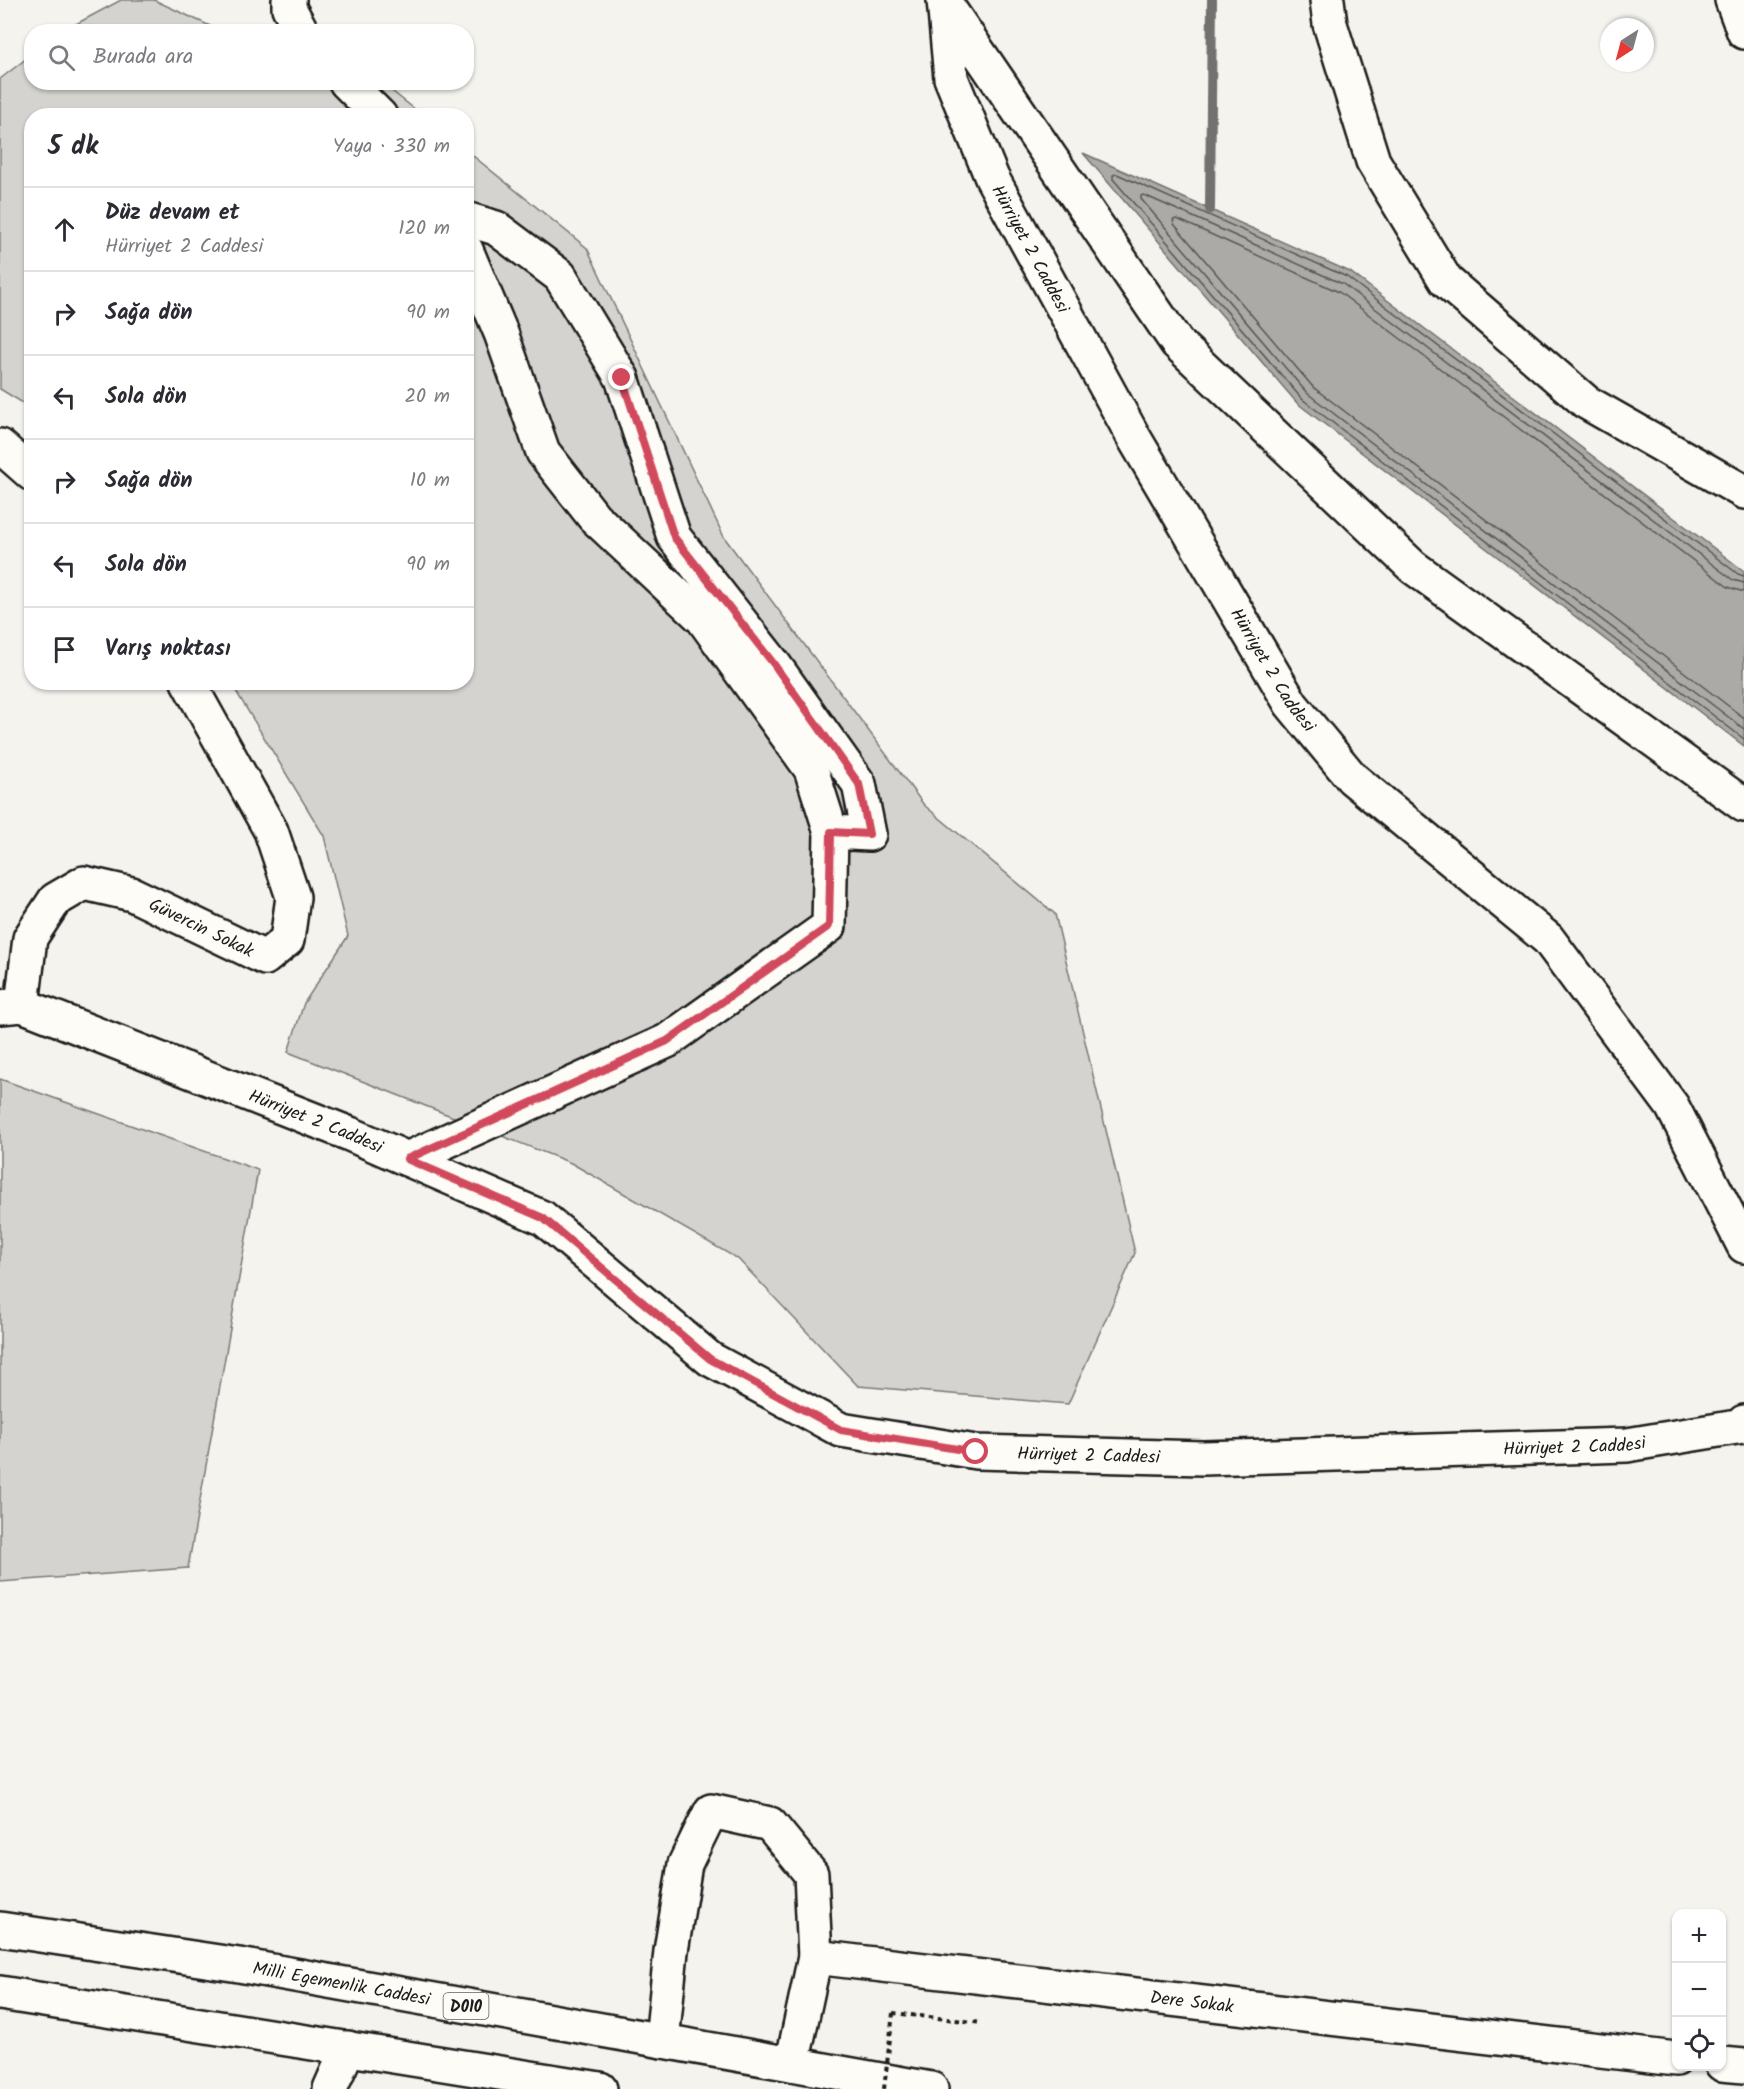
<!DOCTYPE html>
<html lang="tr">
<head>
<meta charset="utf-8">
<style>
	:root { --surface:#fff; --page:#f2f2f3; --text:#2b2b33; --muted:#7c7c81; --line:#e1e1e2 }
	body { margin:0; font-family:Kalam,sans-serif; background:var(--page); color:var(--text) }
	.controls { position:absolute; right:18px; bottom:18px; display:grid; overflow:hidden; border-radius:12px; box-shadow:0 2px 4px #0004 }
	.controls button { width:54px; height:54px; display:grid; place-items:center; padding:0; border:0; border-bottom:2px solid var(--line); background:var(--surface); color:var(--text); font:30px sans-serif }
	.compass { position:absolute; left:1600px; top:18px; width:54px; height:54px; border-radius:50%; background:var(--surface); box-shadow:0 2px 4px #0004; rotate:216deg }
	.stop { position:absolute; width:18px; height:18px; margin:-14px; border:4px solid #d1495b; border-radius:50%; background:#fff }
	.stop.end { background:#d1495b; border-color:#fff; box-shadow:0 2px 6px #0008 }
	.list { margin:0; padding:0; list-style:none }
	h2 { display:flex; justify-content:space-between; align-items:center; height:78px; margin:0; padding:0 24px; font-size:26px }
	h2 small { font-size:20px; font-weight:400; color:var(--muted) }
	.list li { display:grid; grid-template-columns:39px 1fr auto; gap:18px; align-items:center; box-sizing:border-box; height:84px; padding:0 24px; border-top:2px solid var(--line) }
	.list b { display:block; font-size:22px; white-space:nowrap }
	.list p { margin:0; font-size:20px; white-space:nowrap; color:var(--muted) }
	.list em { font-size:20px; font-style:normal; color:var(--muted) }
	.icon { flex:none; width:33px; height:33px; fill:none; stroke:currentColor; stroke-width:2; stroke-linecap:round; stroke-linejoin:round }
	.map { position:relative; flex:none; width:1744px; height:2089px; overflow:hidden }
	.search { position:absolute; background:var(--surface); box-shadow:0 2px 4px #0004; left:24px; top:24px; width:450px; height:66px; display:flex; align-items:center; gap:15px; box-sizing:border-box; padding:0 21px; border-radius:24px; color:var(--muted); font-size:22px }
	.panel { position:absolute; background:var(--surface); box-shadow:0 2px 4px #0004; left:24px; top:108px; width:450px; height:582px; border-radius:24px }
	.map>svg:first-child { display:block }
	.green { fill:#d4d3cf; stroke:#787876; stroke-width:1.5 }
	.water { fill:#abaaa6; stroke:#72716f; stroke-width:1.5 }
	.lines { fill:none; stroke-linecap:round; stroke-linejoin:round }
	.shore { stroke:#555553; stroke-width:1.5 }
	.stream { stroke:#72716f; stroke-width:10 }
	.minor-casing { stroke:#1c1c1c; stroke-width:38 }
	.tertiary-casing { stroke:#1c1c1c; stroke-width:38 }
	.trunk-casing { stroke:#1c1c1c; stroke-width:38 }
	.path { stroke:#1c1c1c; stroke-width:4; stroke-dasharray:4.5 4.5; stroke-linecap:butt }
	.minor { stroke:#fdfcf7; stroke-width:33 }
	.tertiary { stroke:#fdfcf7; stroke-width:33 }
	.trunk { stroke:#fdfcf7; stroke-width:33 }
	.path-bridge { stroke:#1c1c1c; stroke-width:4; stroke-dasharray:4.5 4.5; stroke-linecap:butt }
	.route { stroke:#d1495b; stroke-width:8 }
	.labels { text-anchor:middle; stroke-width:4.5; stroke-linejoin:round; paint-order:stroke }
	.shield { fill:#fdfcf7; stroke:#605f5e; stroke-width:1.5 }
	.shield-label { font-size:16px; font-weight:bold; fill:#1c1c1c }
	.street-label { font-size:18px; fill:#1c1c1c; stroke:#fdfcf7 }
</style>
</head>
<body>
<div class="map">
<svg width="1744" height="2089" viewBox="0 0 1744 2089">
	<rect width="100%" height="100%" fill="#f4f3ee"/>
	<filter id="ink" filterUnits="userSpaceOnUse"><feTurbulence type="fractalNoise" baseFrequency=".0167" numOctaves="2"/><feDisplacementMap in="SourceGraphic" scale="12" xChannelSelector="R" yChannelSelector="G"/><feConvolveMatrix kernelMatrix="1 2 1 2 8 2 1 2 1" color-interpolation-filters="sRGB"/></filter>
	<g filter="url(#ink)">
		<path class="green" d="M121 0H154L221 31H63Z
			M31 55 32 82 370 83 388 88 422 115 32 116 31 408 0 389V79Z
			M467 151 587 248 724 537 924 805 1055 914 1135 1253 1068 1404 858 1386 738 1259 571 1163 288 1052 304 1003 348 936 324 836 231 683 466 682Z
			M0 1079 258 1170 188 1568 0 1582Z"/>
		<path class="water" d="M1083 153 1350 272 1744 571V746L1297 403Z"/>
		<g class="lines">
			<path class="shore" d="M1744 576 1738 574 1347 277 1117 174 1113 175V179L1302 399 1744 739
				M1744 583 1733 580 1343 284 1144 195 1141 196V199L1307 393 1744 729
				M1744 592 1728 587 1339 292 1177 219 1173 220 1174 224 1313 387 1744 718"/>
			<path class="stream" d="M1210 209 1212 0"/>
			<defs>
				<g id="minor">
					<path d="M289 0V8L302 32"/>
					<path d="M1327 0 1330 24 1373 161 1446 281 1586 402 1744 492"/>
					<path d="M1732 0 1744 32"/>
					<path d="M945 3 1177 343 1413 567 1744 805"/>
					<path d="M346 82 380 116"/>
					<path d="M466 219 496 228 560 276 622 378 674 537 773 663 859 784 869 834 831 832"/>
					<path d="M0 446 32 474"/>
					<path id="s1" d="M22 1005 30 938 55 900 84 883 132 894 265 958 287 940 293 897 271 831 188 682"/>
					<path d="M407 1159 667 1041 829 926 831 832 811 769 703 619 594 517 543 452 501 333 466 250"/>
					<path d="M662 2041 671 1951 685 1864 711 1811 770 1824 811 1874 815 1957"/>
					<path id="s2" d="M792 2064 815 1957 1676 2059"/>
					<path d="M1722 2064 1744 2066"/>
					<path d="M330 2089 348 2048"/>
				</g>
				<g id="tertiary">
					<path id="s3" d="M944 0 951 78 992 178 1133 436 1291 704 1352 778 1548 939 1672 1106 1744 1246"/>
					<path id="s4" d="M0 1007 22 1005 350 1134 543 1218 710 1359 841 1430 976 1452 1203 1458 1627 1445 1743 1426 1744 1422"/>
				</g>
				<g id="trunk">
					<path id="s5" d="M0 1929 239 1965 931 2089"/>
					<path d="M0 1993 600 2089"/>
				</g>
			</defs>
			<use href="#minor" class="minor-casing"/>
			<use href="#tertiary" class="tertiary-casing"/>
			<use href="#trunk" class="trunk-casing"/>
			<path class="path" d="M893 2013 982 2023"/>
			<use href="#minor" class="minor"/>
			<use href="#tertiary" class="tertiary"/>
			<use href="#trunk" class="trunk"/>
			<path class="path-bridge" d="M884 2089 893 2013"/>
		</g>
	</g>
	<g class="lines" filter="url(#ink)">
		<path class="route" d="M622 378 674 537 773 663 859 784 869 834 831 832 829 926 667 1041 407 1159 543 1218 710 1359 841 1430 976 1452"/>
	</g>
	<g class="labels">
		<rect class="shield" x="443.5" y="1993" width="45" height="26" rx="4.5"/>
		<g class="shield-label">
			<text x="466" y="2012">D010</text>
		</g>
		<g class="street-label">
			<text dy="6" stroke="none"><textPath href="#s3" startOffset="267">Hürriyet 2 Caddesi</textPath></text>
			<text dy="6" stroke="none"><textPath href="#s3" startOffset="753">Hürriyet 2 Caddesi</textPath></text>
			<text dy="6" stroke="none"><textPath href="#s1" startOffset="273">Güvercin Sokak</textPath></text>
			<text dy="6" stroke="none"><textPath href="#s4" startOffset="338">Hürriyet 2 Caddesi</textPath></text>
			<text dy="6" stroke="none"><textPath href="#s4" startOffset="1688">Hürriyet 2 Caddesi</textPath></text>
			<text dy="6" stroke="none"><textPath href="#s4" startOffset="1202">Hürriyet 2 Caddesi</textPath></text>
			<text dy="6" stroke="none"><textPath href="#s5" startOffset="346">Milli Egemenlik Caddesi</textPath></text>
			<text dy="6" stroke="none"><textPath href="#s2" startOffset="489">Dere Sokak</textPath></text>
		</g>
	</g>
</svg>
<div class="controls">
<button>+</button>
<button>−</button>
<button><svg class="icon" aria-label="locate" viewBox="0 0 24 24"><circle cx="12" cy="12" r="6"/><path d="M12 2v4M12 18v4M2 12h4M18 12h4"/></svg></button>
</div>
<svg class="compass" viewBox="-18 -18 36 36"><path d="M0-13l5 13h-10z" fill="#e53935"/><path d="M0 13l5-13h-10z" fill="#7c7c81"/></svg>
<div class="stop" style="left:976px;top:1452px"></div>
<div class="stop end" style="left:622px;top:378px"></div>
<div class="search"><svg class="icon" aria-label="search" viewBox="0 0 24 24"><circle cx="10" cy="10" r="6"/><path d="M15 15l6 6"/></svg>Burada ara</div>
<section class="panel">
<h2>5 dk<small>Yaya · 330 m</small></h2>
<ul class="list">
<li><svg class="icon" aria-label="ahead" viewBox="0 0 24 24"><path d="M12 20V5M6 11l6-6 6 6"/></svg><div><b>Düz devam et</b><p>Hürriyet 2 Caddesi</p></div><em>120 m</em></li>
<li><svg class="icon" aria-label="right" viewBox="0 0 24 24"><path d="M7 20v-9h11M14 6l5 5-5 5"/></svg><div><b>Sağa dön</b></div><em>90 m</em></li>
<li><svg class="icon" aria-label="left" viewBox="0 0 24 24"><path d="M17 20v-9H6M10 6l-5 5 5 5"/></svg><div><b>Sola dön</b></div><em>20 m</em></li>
<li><svg class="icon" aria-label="right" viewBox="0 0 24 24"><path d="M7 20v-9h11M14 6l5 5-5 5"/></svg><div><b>Sağa dön</b></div><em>10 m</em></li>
<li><svg class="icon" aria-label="left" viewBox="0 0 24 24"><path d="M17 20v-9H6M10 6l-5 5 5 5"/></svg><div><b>Sola dön</b></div><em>90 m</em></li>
<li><svg class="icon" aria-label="arrive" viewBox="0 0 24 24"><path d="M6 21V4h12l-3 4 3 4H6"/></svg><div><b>Varış noktası</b></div></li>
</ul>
</section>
</div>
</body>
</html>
